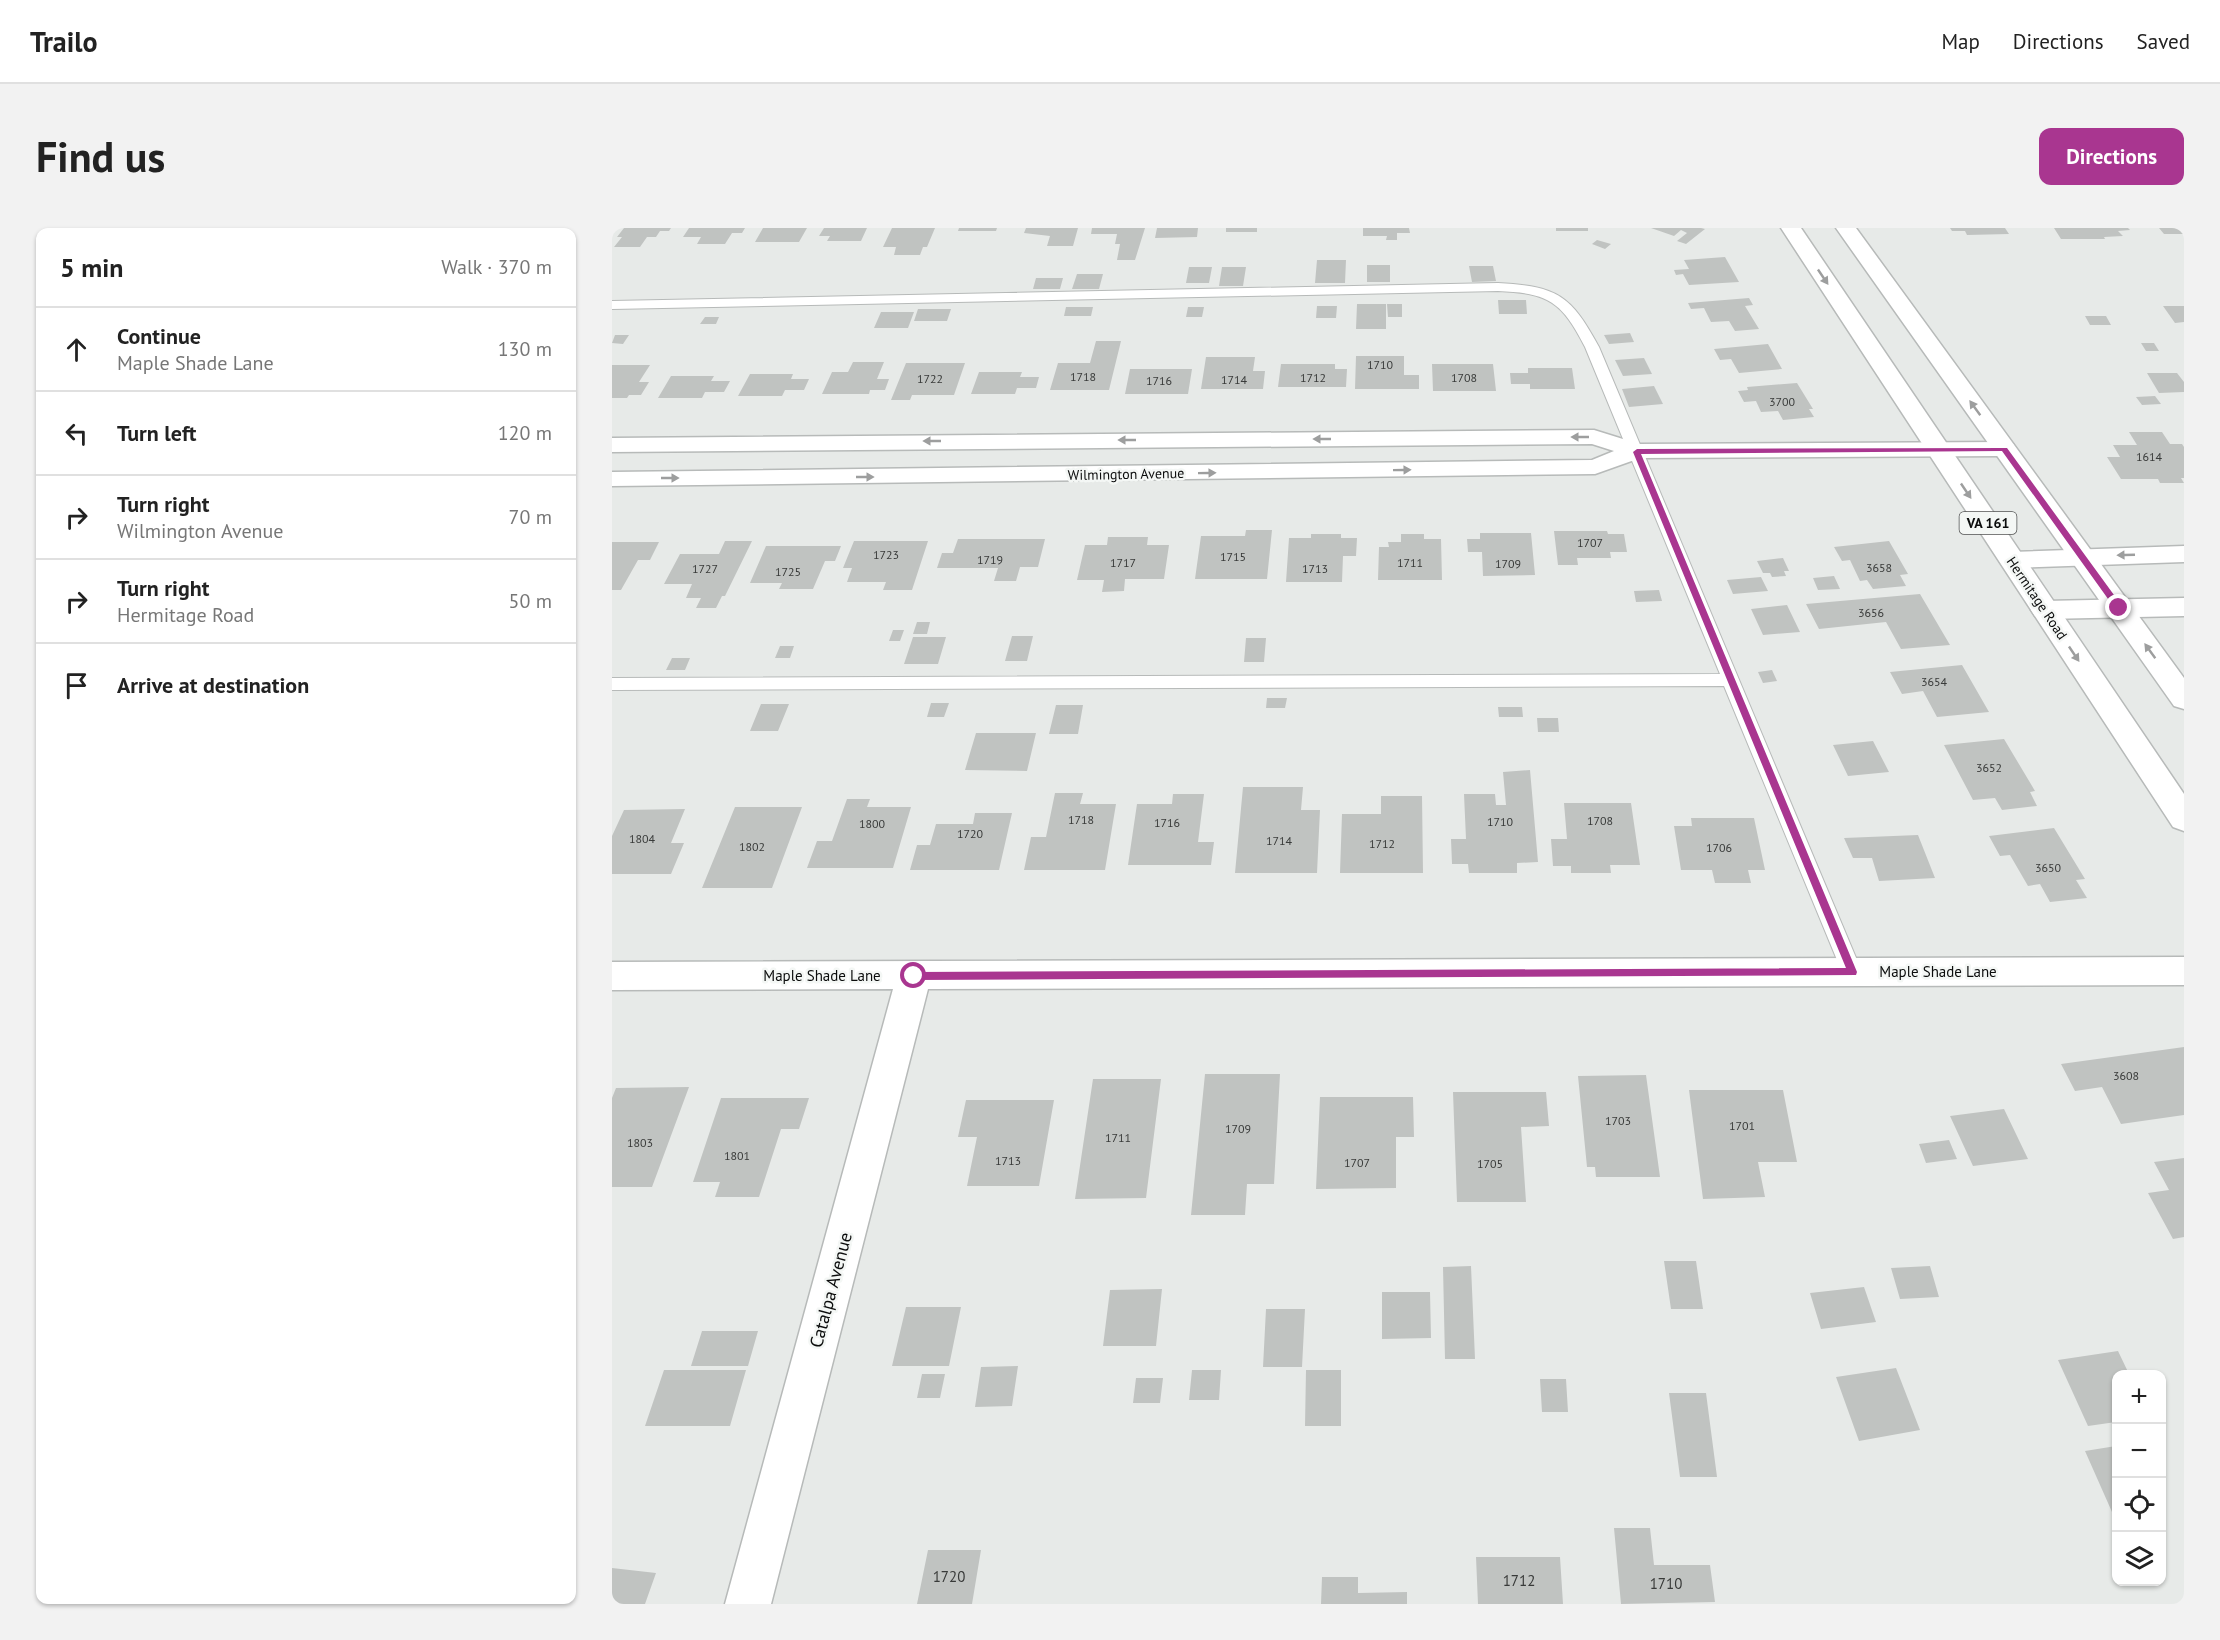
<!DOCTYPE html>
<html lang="en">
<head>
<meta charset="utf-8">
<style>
	:root { --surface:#fff; --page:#f2f2f2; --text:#222; --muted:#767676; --line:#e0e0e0; --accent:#a93690 }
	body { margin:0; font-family:"PT Sans",sans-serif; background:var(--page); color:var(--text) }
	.controls { position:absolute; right:18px; bottom:18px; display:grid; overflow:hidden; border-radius:12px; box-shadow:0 2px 4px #0004 }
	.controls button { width:54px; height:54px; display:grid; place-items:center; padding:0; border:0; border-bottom:2px solid var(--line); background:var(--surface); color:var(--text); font:30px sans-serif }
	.stop { position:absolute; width:18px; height:18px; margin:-14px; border:4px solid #a93690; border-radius:50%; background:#fff }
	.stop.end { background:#a93690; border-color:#fff; box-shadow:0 2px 6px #0008 }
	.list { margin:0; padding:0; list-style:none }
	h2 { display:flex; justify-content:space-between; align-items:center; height:78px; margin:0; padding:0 24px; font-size:26px }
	h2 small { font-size:20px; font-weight:400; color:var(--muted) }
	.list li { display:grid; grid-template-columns:39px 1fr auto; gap:18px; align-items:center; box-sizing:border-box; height:84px; padding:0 24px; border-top:2px solid var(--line) }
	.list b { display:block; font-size:22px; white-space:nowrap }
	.list p { margin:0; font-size:20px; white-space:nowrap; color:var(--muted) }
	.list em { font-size:20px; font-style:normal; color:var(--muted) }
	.icon { flex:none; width:33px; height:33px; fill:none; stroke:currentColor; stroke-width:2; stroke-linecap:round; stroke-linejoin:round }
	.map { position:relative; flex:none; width:1572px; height:1376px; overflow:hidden; border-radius:12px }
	header { display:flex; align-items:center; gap:36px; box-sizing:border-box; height:84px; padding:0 30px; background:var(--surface); border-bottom:2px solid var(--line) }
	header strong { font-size:28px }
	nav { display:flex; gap:33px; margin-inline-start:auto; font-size:21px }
	.intro { display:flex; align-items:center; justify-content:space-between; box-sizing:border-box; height:144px; padding:0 36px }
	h1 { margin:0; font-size:42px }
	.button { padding:15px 27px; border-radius:12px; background:var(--accent); color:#fff; font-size:21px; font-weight:700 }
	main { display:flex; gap:36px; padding:0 36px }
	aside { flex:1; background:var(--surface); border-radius:12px; box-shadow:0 2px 4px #0004 }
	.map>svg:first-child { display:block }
	.building { fill:#c0c3c1 }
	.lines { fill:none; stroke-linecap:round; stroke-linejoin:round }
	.service-casing { stroke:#b7bab9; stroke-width:2 }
	.minor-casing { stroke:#b7bab9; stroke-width:3 }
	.primary-casing { stroke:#b7bab9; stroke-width:3 }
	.service { fill:#fff; fill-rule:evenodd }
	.minor { fill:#fff; fill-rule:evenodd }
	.primary { fill:#fff; fill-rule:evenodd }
	.oneway { fill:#9d9e9e }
	.route { fill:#a93690 }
	.labels { text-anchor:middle; stroke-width:5; stroke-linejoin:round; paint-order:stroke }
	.number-label { font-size:12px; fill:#383a39 }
	.far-street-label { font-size:14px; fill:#0b0c0c; stroke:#f4f7f5 }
	.shield { fill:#f4f7f5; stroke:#515252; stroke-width:1.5 }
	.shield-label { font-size:14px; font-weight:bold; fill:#0b0c0c }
	.street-label { font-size:15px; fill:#0b0c0c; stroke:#f4f7f5 }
	.near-number-label { font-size:15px; fill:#383a39 }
	.near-street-label { font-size:18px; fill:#0b0c0c; stroke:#f4f7f5 }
</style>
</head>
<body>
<header>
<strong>Trailo</strong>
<nav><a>Map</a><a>Directions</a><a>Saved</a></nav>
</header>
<div class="intro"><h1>Find us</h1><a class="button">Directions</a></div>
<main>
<aside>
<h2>5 min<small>Walk · 370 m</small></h2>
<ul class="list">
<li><svg class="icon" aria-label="ahead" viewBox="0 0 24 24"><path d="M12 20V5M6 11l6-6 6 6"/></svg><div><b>Continue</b><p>Maple Shade Lane</p></div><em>130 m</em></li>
<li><svg class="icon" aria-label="left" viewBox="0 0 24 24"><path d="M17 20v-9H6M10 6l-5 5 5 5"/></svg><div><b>Turn left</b></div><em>120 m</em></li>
<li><svg class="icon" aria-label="right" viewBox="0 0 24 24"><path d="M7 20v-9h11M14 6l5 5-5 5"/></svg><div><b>Turn right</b><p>Wilmington Avenue</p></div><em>70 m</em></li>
<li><svg class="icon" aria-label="right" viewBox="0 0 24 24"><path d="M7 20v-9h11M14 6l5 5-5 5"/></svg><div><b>Turn right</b><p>Hermitage Road</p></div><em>50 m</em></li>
<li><svg class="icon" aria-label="arrive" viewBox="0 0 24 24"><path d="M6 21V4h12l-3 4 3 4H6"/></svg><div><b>Arrive at destination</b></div></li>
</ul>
</aside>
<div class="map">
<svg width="1572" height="1376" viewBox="0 0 1572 1376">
	<rect width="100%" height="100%" fill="#e7eae8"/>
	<path class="building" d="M12 0H59L57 3H48L44 9H35L28 19H2L10 9H5Z
		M77 0H133L130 5H120L113 16H85L89 9H71Z
		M151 0H195L187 14H143Z
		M212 0H255L249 13H215L218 8H207Z
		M280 0H323L315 19H311L308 27H282L284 19H271Z
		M347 0H385L384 3H346Z
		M414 0H466L461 18H435L438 8 412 5Z
		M480 0H533L523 32H505L508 16H503L505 6H479Z
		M545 0H586L585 9 543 10Z
		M614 0H645V4H614Z
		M751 0H797L798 5H785V12H774L775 8H751Z
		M944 0H976V3H944Z
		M1039 0H1089L1093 1 1074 16 1065 13 1075 5 1069 2 1062 8Z
		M1338 0H1393L1397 6 1355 7 1353 3H1340Z
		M1442 0H1516L1518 2 1506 3 1511 8 1492 9 1493 11H1449Z
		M1547 0H1572V6H1552Z
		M985 12 999 16 993 21 980 16Z
		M1113 29 1127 54 1077 57 1071 46 1064 47 1062 42 1077 41 1072 32Z
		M705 32H734L733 55H703Z
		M755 37H778V54H755Z
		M857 38H881L884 53 860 54Z
		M577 39H600L597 55H574Z
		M610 39H634L631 58H607Z
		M465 46H491L487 61H460Z
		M424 50H451L448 61H421Z
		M1137 70 1141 77 1133 78 1147 101 1123 103 1117 93 1099 94 1092 80 1079 81 1076 75Z
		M886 72H914L915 86H887Z
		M745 76H774V101H744Z
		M775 76H790V89H776Z
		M705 78H725L724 90H704Z
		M1551 78H1572V94L1563 95Z
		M454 79H481L479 88H452Z
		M576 79H592L590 89H574Z
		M306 81H339L335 93H302Z
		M269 84H302L296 100H262Z
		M1473 88H1494L1499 97H1478Z
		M93 89H107L104 96H88Z
		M1018 105 1022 114 997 116 992 107Z
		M3 107H17L11 116 0 115Z
		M484 113H509L497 162H438L446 135H478Z
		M1529 115H1542L1547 123H1534Z
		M1156 116 1170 141 1127 145 1119 131 1108 132 1102 121Z
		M744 128H792V147H807V161H743Z
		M594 129H643L641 143H653L651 161H589Z
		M1032 130 1040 146 1011 148 1003 132Z
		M241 134H272L265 151H277L273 162H258L257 166H210L220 144H236Z
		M294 135H353L342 167H300L298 172H279Z
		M669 136H723V141H735L734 159H666Z
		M820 136H881L884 163H821Z
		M0 137H38L27 154H37L29 167H17L15 170H0Z
		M916 140H960L963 161H918V156H899L898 145H916Z
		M518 141H580L576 166H513Z
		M367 144H410L408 149H427L424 160H405L403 166H359Z
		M1535 145H1565L1572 154V164L1547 165Z
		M138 146H181L179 151H197L192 162H173L170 168H126Z
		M59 148H102L99 153H118L112 164H93L90 170H46Z
		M1185 155 1201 181H1197L1202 189 1171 192 1166 183 1149 184 1144 173 1132 174 1126 163 1136 162 1135 159Z
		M1042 158 1051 176 1017 179 1010 161Z
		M1543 168 1549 176 1530 177 1524 169Z
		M1517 204H1550L1558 216H1570L1572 219V250H1569L1572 255H1548L1546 251H1509L1495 229H1508L1501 217H1525Z
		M634 302H660L655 351H583L589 308H633Z
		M942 303H995L996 306H1012L1015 324H998L999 330H965L966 337H946Z
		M868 305H919L923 347 871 348 870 324H856L855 311H868Z
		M699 306H729V310H745L744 328H731L730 354H674L677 310H699Z
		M789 306H812V311H829L830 352H766L767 319H777L776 314H789Z
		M496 309H536L535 317H557L552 351H513L512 363 490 364 492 352H465L473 317H495Z
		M346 311H433L426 339H408L404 353H382L386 340H325L330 325H341Z
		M113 313H140L113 368H110L104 380H84L89 370H74L80 356H52L68 326H107Z
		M242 313H316L300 362H271L274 354H235L240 340H231Z
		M1277 313 1296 346 1288 347 1294 358 1261 361 1255 352 1248 353 1238 332 1230 333 1222 319Z
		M0 314H47L38 332H26L9 362H0Z
		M154 318H229L223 333H213L201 361H167L170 355H138Z
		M1171 330 1177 343H1172L1174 348 1160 349 1158 345H1151L1145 333Z
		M1222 348 1228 361 1206 362 1201 350Z
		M1149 349 1156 363 1121 366 1115 352Z
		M1047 362 1050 373 1024 374 1022 363Z
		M1308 366 1338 417 1289 421 1274 394 1207 401 1194 376Z
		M1175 377 1188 404 1151 407 1139 381Z
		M305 394H318L315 406H301Z
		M281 402H292L288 413H277Z
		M400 408H421L415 433H393Z
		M301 409H334L326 436H292Z
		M634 410H654L652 434H632Z
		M168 418H182L178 430H163Z
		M60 430H78L73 442H54Z
		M1350 437 1377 484 1325 489 1311 463 1290 466 1278 444Z
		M1160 442 1165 453 1151 455 1146 444Z
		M655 470H675L673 480H654Z
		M319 475H337L332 489H315Z
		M149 476H177L166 503H138Z
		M444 477H471L466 506H437Z
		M886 479H910L911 489H887Z
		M925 490H946L947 504H926Z
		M364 505H424L415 543 353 542Z
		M1392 511 1423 563 1418 564 1425 578 1390 582 1383 570 1361 572 1332 517Z
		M1261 513 1277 544 1236 548 1221 517Z
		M918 542 926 634 905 635V645H857L856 636H840L839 611H854L852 566H883L884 577H894L891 544Z
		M631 559H691L689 582H708L705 645H623Z
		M443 565H471L468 576H504L493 642H412L419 609H434Z
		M561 566H592L586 614H602L599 637H516L525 576H560Z
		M769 568H810L811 645H728L730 586H769Z
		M235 571H258L255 579H299L281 640H195L205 613H220Z
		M952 575H1019L1028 637H998L999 645H959V638H941L939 611H955Z
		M123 579H190L160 660H90Z
		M73 581 59 615H72L59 646H0V608L12 582Z
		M363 585H400L387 642H298L305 617H318L324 596H361Z
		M1079 590H1142L1153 642H1136L1139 655H1103L1100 642H1069L1062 598H1080Z
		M1442 600 1473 651 1464 652 1475 670 1438 674 1428 656 1416 658 1398 627 1388 628 1377 608Z
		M1306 607 1323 650 1267 653 1260 630H1241L1232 610Z
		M1572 819V887L1509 896 1490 859 1463 863 1449 836Z
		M593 846H668L662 956H635L633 987H579Z
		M1034 847 1048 949H984L983 939H975L966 848Z
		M481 851H549L534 970 463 971Z
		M77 859 40 959H0V870L4 860Z
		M1077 862H1171L1185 934H1146L1153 969 1091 971Z
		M841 864H934L937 898 909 899 914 974H845Z
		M708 869H801L802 909H784V960L704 961Z
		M109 870H197L187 901H169L147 969H103L108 954H81Z
		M354 872H442L427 958H355L365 909H346Z
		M1392 881 1416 931 1361 938 1338 888Z
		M1337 912 1345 931 1314 935 1307 916Z
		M1572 930V1009L1561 1011 1536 965 1557 962 1542 934Z
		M1052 1033H1084L1091 1081H1059Z
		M859 1038 863 1131H833L831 1039Z
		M1318 1038 1327 1069 1288 1071 1279 1040Z
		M1252 1059 1264 1094 1209 1101 1198 1065Z
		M550 1061 544 1118H491L498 1062Z
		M770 1064H818L819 1110 770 1111Z
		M294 1079H349L337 1138H280Z
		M654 1081H693L690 1139H651Z
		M90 1103H146L136 1138H79Z
		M1506 1123 1517 1146H1504V1194L1476 1198 1446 1132Z
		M406 1138 400 1178 363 1179 369 1139Z
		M1284 1140 1308 1202 1247 1213 1224 1149Z
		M52 1142H134L118 1198H33Z
		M580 1142H609L607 1172H577Z
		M694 1142H729V1198H693Z
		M310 1146H333L328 1170H305Z
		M524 1150H551L548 1175H521Z
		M928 1151H954L956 1184H930Z
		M1057 1165H1094L1105 1249H1068Z
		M1504 1218V1284H1500L1473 1223Z
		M1002 1300H1038L1042 1337H1098L1103 1374 1009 1376Z
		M316 1322H369L360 1376H305Z
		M864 1329H948L951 1376H866Z
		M0 1340 44 1345 33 1376H0Z
		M710 1349H746V1365L795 1364V1376H709Z"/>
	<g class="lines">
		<defs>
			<path id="service" d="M886 55C945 58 959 67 987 119L1250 744 1247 750 1240 752 1233 750 1230 744 1112 458 0 462V450L1108 446 973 119C950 74 937 65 886 63L0 81V73Z"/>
			<path id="minor" d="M982 202 1027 216 1392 214 1401 216 1404 221 1401 226 1392 228 1028 230 983 246 0 258V244L980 232 1002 223 980 216 0 224V210Z
				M1572 318V334L1400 340 1391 338 1387 332 1391 326 1400 324Z
				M1572 370V388L1433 391 1423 388 1419 382 1423 376 1433 373Z
				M1572 729V757L316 761 159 1376H113L281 761 0 762V734Z"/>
			<path id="primary" d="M1169 0H1189L1572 566V603L1561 599Z
				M1224 0H1244L1572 450V481L1562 478Z"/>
		</defs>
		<use href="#service" class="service-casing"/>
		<use href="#minor" class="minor-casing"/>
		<use href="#primary" class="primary-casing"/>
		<use href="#service" class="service"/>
		<use href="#minor" class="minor"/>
		<use href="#primary" class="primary"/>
	</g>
	<defs><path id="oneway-solid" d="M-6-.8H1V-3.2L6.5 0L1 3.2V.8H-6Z" transform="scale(1.5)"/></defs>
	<g class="oneway">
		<use href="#oneway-solid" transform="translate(1211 49) rotate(56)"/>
		<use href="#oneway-solid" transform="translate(1363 180) rotate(-126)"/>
		<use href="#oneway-solid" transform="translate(968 209) rotate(180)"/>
		<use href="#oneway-solid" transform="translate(710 211) rotate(180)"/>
		<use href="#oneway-solid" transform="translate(515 212) rotate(180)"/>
		<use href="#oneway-solid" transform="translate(320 213) rotate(180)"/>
		<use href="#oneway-solid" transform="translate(790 242) rotate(-1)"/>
		<use href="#oneway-solid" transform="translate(595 245) rotate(-1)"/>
		<use href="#oneway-solid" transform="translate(253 249)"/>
		<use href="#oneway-solid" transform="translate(58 250)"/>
		<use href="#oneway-solid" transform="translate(1354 263) rotate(56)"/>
		<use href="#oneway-solid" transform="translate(1514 327) rotate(178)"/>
		<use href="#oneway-solid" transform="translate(1538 423) rotate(-126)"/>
		<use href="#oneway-solid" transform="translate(1462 426) rotate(56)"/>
	</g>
	<path class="route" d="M1395 220 1510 378V382H1504L1390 223 1029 226 1245 744 1244 747 302 752 297 748 302 744 1234 740 1021 224 1025 221Z"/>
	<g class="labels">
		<g class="number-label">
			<text x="768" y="141">1710</text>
			<text x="471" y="153">1718</text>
			<text x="701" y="154">1712</text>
			<text x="852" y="154">1708</text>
			<text x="318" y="155">1722</text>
			<text x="622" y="156">1714</text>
			<text x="547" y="157">1716</text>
			<text x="1170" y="178">3700</text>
			<text x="1537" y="233">1614</text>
			<text x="978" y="319">1707</text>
			<text x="274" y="331">1723</text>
			<text x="621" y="333">1715</text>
			<text x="378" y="336">1719</text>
			<text x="511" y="339">1717</text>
			<text x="798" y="339">1711</text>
			<text x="896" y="340">1709</text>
			<text x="1267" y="344">3658</text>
			<text x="93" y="345">1727</text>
			<text x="703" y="345">1713</text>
			<text x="176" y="348">1725</text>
			<text x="1259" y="389">3656</text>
			<text x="1322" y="458">3654</text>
			<text x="1377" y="544">3652</text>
			<text x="469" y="596">1718</text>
			<text x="988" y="597">1708</text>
			<text x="888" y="598">1710</text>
			<text x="555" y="599">1716</text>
			<text x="260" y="600">1800</text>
			<text x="358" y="610">1720</text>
			<text x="30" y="615">1804</text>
			<text x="667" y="617">1714</text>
			<text x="770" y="620">1712</text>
			<text x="140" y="623">1802</text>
			<text x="1107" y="624">1706</text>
			<text x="1436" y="644">3650</text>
			<text x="1514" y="852">3608</text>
			<text x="1006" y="897">1703</text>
			<text x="1130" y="902">1701</text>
			<text x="626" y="905">1709</text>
			<text x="506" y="914">1711</text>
			<text x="28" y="919">1803</text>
			<text x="125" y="932">1801</text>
			<text x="396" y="937">1713</text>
			<text x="745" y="939">1707</text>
			<text x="878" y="940">1705</text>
		</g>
		<g class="far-street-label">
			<text transform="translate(514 246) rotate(-1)" y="5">Wilmington Avenue</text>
			<text transform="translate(1425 370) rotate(56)" y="5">Hermitage Road</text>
		</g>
		<rect class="shield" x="1347.5" y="284" width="57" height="22" rx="4.5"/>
		<g class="shield-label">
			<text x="1376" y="300">VA 161</text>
		</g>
		<g class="street-label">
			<text x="1326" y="749">Maple Shade Lane</text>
			<text x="210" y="753">Maple Shade Lane</text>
		</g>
		<g class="near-number-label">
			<text x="337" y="1354">1720</text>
			<text x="907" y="1358">1712</text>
			<text x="1054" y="1361">1710</text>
		</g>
		<g class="near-street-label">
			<text transform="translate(219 1062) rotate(-75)" y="6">Catalpa Avenue</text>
		</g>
	</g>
</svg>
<div class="controls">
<button>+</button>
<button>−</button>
<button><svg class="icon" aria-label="locate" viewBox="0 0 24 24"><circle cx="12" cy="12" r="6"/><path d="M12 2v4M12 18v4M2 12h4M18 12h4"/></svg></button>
<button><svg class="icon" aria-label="layers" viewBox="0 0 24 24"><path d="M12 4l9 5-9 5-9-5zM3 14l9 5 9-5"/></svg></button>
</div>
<div class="stop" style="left:302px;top:748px"></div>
<div class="stop end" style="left:1507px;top:380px"></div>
</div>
</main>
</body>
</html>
